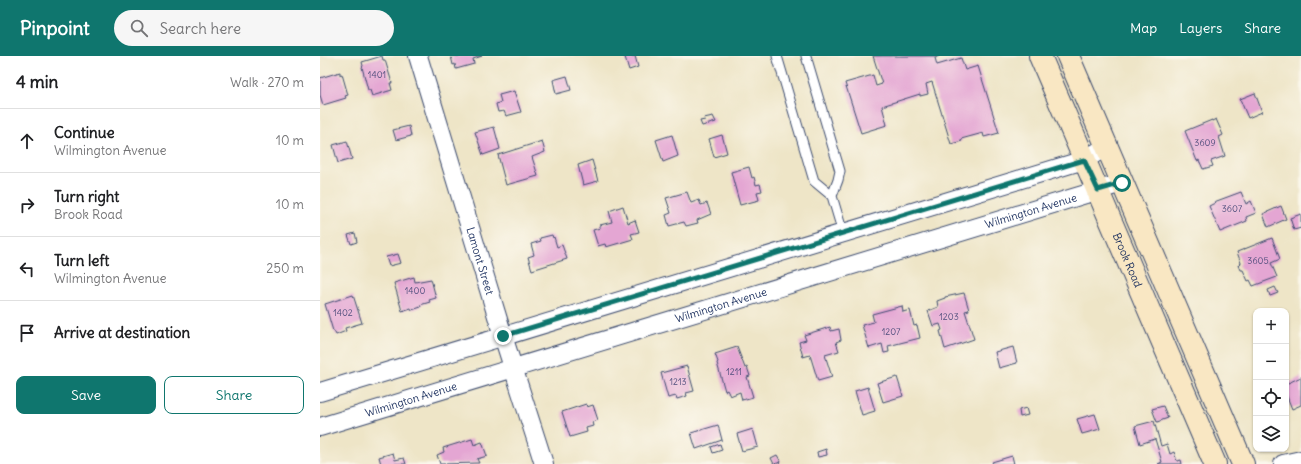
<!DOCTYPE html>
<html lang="en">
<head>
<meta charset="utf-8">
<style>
	:root { --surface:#fff; --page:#f6f6f6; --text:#202124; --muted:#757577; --line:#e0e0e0; --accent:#0f766e }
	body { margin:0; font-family:Delius,sans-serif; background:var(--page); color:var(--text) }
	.controls { position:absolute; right:12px; bottom:12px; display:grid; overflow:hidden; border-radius:8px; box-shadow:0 1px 3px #0004 }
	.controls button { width:36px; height:36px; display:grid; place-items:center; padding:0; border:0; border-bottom:1px solid var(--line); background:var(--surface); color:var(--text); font:20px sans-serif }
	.stop { position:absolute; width:12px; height:12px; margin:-9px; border:3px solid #0f766e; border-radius:50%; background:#fff }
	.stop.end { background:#0f766e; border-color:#fff; box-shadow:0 1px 4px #0008 }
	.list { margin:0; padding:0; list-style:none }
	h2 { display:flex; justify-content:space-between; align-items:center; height:52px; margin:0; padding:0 16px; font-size:17px }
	h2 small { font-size:13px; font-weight:400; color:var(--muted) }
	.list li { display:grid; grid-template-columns:26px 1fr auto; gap:12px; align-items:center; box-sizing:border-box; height:64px; padding:0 16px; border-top:1px solid var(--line) }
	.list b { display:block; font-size:15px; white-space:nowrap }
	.list p { margin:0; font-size:13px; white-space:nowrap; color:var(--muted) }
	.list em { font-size:13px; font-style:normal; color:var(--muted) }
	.actions { display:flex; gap:8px; padding:12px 16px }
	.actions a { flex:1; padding:9px 0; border:1px solid var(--accent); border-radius:8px; text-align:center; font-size:14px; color:var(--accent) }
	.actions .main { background:var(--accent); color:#fff }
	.icon { flex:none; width:22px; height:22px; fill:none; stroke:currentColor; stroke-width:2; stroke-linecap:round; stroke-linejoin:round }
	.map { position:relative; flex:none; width:981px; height:408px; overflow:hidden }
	header { display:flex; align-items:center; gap:24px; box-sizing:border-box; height:56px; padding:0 20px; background:var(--accent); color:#fff }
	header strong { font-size:19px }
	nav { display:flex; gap:22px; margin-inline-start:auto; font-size:14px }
	.search { width:280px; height:36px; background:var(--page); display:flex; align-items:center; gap:10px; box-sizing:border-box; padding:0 14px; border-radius:22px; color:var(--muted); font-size:15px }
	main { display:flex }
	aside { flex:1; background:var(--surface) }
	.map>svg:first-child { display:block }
	.building { fill:#e4a6d3 }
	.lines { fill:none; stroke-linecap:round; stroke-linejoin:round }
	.lane-casing { stroke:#3b4a6e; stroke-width:11 }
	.street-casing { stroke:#3b4a6e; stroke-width:20 }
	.secondary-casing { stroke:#3b4a6e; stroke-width:24 }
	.lane { stroke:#fff; stroke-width:9 }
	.street { stroke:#fff; stroke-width:18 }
	.secondary { stroke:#f9e7c3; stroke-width:22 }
	.route { stroke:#0f766e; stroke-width:5 }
	.labels { text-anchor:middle; stroke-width:3; stroke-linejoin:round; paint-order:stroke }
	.number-label { font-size:9px; fill:#4d4d7b }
	.street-label { font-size:11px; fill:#1b2f5e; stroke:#fbf7ec }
</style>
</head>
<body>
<header>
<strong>Pinpoint</strong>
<div class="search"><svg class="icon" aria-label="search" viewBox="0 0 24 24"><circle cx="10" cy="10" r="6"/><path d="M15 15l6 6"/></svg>Search here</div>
<nav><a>Map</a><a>Layers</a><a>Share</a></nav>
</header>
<main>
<aside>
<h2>4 min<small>Walk · 270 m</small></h2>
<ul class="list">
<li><svg class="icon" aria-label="ahead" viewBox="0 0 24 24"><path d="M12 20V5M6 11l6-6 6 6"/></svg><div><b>Continue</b><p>Wilmington Avenue</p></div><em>10 m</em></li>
<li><svg class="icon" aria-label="right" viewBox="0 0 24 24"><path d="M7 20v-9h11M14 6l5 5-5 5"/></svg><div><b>Turn right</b><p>Brook Road</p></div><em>10 m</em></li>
<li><svg class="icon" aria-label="left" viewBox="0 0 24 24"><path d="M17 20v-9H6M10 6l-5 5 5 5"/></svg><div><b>Turn left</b><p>Wilmington Avenue</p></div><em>250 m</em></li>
<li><svg class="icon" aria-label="arrive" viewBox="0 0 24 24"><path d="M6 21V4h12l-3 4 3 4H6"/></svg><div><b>Arrive at destination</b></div></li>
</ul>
<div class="actions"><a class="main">Save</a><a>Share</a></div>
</aside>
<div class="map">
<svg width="981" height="408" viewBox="0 0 981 408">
	<rect width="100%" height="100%" fill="#fbf7ec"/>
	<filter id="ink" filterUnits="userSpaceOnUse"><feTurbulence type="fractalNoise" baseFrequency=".025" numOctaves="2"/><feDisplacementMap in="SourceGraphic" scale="8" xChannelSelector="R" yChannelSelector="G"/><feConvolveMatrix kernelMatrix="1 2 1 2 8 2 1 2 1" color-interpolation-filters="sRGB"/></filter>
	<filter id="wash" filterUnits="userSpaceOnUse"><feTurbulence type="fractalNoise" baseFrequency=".012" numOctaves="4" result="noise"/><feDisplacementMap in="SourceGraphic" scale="16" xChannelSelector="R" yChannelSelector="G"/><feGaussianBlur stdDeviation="0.9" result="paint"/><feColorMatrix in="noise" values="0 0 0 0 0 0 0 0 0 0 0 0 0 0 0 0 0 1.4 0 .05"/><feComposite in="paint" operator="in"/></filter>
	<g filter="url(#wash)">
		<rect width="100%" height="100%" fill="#eee5c7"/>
		<g id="blocks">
			<path class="building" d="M62 0 63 4H65L72 27H70L72 34 52 40 50 34H48L42 11 43 10 42 6Z
				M131 0H162L153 3 154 8 136 13 135 8 133 9Z
				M309 0H315L318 11 309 14 305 1Z
				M553 0H619L615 2 617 9 641 2 645 14 658 10 679 77 664 81 663 77 641 83 642 85 631 88 612 26 606 28 608 38 600 40V38L562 50 567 69 541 77 525 27 553 19 556 30 562 28Z
				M20 16V19L22 18 28 39 25 40 26 42 3 49 0 39V22Z
				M247 20 251 34 236 38 233 24Z
				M194 35 201 56 186 60 184 55 178 56 176 48 181 46 179 39Z
				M935 37 942 56 928 62 920 43Z
				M393 60 396 66 382 70 380 65 385 64 384 62Z
				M896 63 903 79 899 81 905 100 891 105 893 110 883 113 879 104 877 105 865 75 892 64V65Z
				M89 70 91 80 76 84 73 74Z
				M174 71 180 93 163 99 155 76Z
				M352 79 358 100 343 106 336 84Z
				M402 79 407 97 394 101 389 83Z
				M27 85 32 103 18 107 13 89Z
				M222 85 225 96 212 101 218 120 186 129 178 99Z
				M272 104 278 125 263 129 258 109Z
				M429 111 432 122 434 121 436 129 440 128 442 135 437 136 439 144 420 149 411 116Z
				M367 136 371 147 379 144 381 149 387 147 391 158 377 164 378 167 366 170 364 166 349 170 346 159 351 157 346 142Z
				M921 136 926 148 931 145 936 157 926 161 927 165 900 176 889 150 895 147 894 146Z
				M303 150 308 167 315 164 319 176 311 178 313 183 286 191 285 188 278 190 273 174 280 172V169L292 166 289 155Z
				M961 150 966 163 948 171 943 158Z
				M981 158V172L974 174 970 162Z
				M35 177 37 186 31 188 28 179Z
				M232 179 233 182 234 181 237 191 242 189 247 203 212 214 208 201 214 199 211 188 221 185 220 182Z
				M952 182 960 203 951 207 957 221 933 230 930 224 928 225 923 214H921L919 209 921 207 917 196Z
				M78 198 81 207 69 210 66 201Z
				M94 221 95 226 111 223 116 242 109 244 110 246 100 249 101 251 92 254 91 252 82 255 74 227Z
				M955 231 958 237 950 240 948 234Z
				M644 237 649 254 645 255 654 283 625 293 620 275 622 274 620 268 613 270 608 255 618 251 617 245 625 242V241Z
				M33 239 42 267 25 272 26 275 16 279 14 275H13L5 248Z
				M582 250 583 256 590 254 594 270 597 269 600 282 568 290 569 296 564 297 562 288 549 292 542 269 554 266 552 258Z
				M510 271 511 275 519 273 521 284 516 286 519 295 505 299 512 321 498 325 490 299 483 301 479 286 486 284 484 279Z
				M417 291 425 312 427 311 430 320 427 321 433 341 422 344 420 336 410 340 407 334 405 335 397 307 398 306 395 298Z
				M693 291 697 307 679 312 675 296Z
				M367 310 374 335 366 337 367 340 357 343 356 340 348 342 341 317Z
				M577 321 583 340 563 346 557 327Z
				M981 321V349L972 353 966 338V328Z
				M548 331 555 355 542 359 535 335Z
				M266 348 267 351 273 349 278 364 272 366 273 370 266 372 267 376 250 381 242 356Z
				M843 350 848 362 837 366 832 353Z
				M706 352 708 359 700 361 699 354Z
				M775 358 780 373 762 378 757 363Z
				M834 365 841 390 847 388 850 398 854 396 857 405 861 404 862 408H838L842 406 835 383 820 388 815 370Z
				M398 369 402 384 376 393 371 377Z
				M433 373 438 391 422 395 417 378Z
				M152 383 154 389 162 386 167 400 157 403 159 407 120 408 117 399 124 396 123 392Z
				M400 388 402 394 393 397 391 391Z
				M506 393 507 399 498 401 497 396Z
				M73 397 75 404 84 402 86 408H61L59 401Z
				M457 399 461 406 454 408 451 402Z
				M692 400 694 408H673L672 406Z"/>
		</g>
	</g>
	<g filter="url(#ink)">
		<use href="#blocks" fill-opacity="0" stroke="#3b4a6e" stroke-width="1"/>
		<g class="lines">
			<defs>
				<path id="lane" d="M457 0 494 125 512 140 523 177
					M486 0 520 115 518 124 512 140"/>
				<g id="street">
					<path id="s1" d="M98 0 183 280 224 408"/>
					<path d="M0 336 764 104 786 91"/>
					<path id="s2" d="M0 371 802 127"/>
					<path d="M963 408 981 404"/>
				</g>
				<g id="secondary">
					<path id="s3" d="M720 0 895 408"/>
					<path d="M748 0 923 408"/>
				</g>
			</defs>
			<use href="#lane" class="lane-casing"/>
			<use href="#street" class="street-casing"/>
			<use href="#secondary" class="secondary-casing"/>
			<use href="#lane" class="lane"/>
			<use href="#street" class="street"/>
			<use href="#secondary" class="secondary"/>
		</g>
	</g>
	<g class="lines" filter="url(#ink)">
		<path class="route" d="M183 280 764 104 778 134 802 127"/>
	</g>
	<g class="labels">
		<g class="number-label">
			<text x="57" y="22">1401</text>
			<text x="885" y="90">3609</text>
			<text x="912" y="156">3607</text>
			<text x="938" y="208">3605</text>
			<text x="95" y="238">1400</text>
			<text x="23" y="260">1402</text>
			<text x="629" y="264">1203</text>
			<text x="571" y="279">1207</text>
			<text x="414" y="319">1211</text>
			<text x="358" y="329">1213</text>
		</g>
		<g class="street-label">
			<text dy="4" stroke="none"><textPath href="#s2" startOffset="743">Wilmington Avenue</textPath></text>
			<text dy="4" stroke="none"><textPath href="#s1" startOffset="214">Lamont Street</textPath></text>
			<text dy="4" stroke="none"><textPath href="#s3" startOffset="222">Brook Road</textPath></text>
			<text dy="4" stroke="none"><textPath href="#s2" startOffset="419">Wilmington Avenue</textPath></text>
			<text dy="4" stroke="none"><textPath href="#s2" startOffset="95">Wilmington Avenue</textPath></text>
		</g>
	</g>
</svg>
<div class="controls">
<button>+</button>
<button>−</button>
<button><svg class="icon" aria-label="locate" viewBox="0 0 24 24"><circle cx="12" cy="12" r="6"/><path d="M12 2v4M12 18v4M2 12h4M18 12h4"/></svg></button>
<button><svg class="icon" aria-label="layers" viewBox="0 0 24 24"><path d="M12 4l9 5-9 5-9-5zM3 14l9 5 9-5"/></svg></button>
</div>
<div class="stop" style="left:802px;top:127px"></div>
<div class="stop end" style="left:183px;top:280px"></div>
</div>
</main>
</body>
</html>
